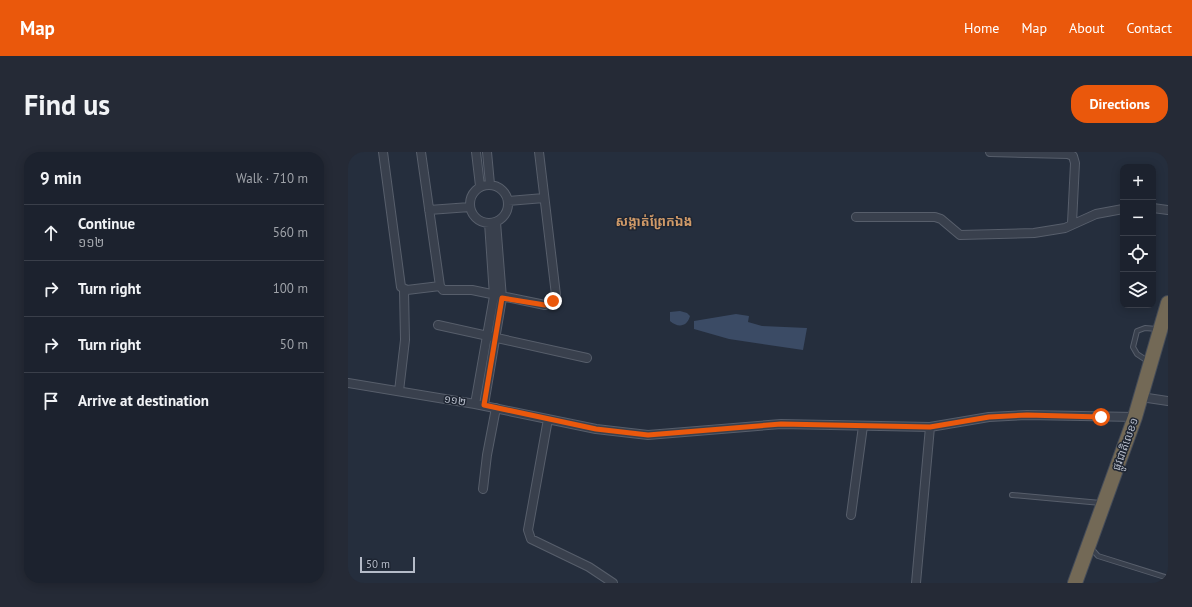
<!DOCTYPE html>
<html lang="en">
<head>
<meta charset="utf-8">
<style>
	:root { --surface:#1c222e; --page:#252a36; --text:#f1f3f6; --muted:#a0a4aa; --line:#3a3f4a; --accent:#ea580c }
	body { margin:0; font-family:"PT Sans","Noto Sans Khmer",sans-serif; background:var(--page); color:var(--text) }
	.controls { position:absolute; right:12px; top:12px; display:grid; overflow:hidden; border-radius:8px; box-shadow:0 2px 10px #0003 }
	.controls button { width:36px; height:36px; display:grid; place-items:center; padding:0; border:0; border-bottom:1px solid var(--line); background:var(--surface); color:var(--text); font:20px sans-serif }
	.scale { position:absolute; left:12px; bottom:10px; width:55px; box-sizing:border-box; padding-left:4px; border:2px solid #b5bbc8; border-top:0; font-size:11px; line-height:14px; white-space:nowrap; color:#b5bbc8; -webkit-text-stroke:3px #1e2532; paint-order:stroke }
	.stop { position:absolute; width:12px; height:12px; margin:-9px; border:3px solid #ea580c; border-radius:50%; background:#fff }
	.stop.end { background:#ea580c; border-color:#fff; box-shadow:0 1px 4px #0008 }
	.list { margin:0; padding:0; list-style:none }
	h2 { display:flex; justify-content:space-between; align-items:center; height:52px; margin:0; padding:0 16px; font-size:17px }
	h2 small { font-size:13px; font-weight:400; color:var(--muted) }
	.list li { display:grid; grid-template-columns:26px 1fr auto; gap:12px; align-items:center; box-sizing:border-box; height:56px; padding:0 16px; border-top:1px solid var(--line) }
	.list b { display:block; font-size:15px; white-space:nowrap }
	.list p { margin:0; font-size:13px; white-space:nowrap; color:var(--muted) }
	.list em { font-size:13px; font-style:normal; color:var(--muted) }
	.icon { flex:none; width:22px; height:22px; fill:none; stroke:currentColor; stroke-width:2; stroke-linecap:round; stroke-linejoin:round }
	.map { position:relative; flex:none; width:820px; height:431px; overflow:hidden; border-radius:16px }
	header { display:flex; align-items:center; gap:24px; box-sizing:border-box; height:56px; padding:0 20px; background:var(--accent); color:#fff }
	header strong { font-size:19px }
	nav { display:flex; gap:22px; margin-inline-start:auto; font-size:14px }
	.intro { display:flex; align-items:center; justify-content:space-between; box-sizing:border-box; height:96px; padding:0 24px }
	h1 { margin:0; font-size:28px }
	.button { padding:10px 18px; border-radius:16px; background:var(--accent); color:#fff; font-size:14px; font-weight:700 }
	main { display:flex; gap:24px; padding:0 24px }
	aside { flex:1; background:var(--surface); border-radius:16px; box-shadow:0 2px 10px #0003 }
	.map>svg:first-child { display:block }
	.water { fill:#3b4b65 }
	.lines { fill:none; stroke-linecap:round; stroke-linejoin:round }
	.lane-casing { stroke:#575e6b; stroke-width:6 }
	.street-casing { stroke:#575e6b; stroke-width:10 }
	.highway-casing { stroke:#444b58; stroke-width:16 }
	.lane { stroke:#39404d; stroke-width:4 }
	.street { stroke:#39404d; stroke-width:8 }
	.highway { stroke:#736956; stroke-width:14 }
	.route { stroke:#ea580c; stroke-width:5 }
	.labels { text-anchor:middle; stroke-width:3; stroke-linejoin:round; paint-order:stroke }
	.street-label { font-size:11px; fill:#b5bbc8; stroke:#1e2532 }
	.quarter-label { font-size:13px; font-weight:bold; fill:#d09a68; stroke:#1e2532 }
</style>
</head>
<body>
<header>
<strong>Map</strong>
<nav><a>Home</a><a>Map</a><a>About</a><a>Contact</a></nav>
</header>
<div class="intro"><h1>Find us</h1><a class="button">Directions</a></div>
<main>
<aside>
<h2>9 min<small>Walk · 710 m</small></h2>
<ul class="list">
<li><svg class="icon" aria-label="ahead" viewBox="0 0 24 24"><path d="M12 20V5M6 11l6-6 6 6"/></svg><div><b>Continue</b><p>១១២</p></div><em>560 m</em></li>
<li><svg class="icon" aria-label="right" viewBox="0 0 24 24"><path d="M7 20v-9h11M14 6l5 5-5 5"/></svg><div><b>Turn right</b></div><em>100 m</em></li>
<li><svg class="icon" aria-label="right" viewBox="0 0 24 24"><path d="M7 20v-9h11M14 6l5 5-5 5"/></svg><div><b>Turn right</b></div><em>50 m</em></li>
<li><svg class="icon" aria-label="arrive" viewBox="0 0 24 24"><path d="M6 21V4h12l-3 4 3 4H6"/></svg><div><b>Arrive at destination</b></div></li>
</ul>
</aside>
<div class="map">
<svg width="820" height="431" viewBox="0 0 820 431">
	<rect width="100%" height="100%" fill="#252e3d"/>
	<path class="water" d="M332 159 339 161 342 164C339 175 330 176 322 169V160Z
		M388 162 401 164 400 170 414 174 459 176 455 198 381 187 346 177V169Z"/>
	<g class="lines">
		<defs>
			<path id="lane" d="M801 210 789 202 785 195 789 179 797 176 809 177
				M664 343 753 351
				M743 396 750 404 820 426"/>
			<path id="street" d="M35 0 53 135 59 138 92 134
				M73 0 92 134 95 138H124L197 153 205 149 208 143 191 0
				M128 0 132 34
				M139 0 142 32
				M642 0 720 2 725 4 727 11 724 71
				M122 52a19 19 0 1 1 38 0a19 19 0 1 1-38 0Z
				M160 49 196 46
				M805 56 820 58
				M81 58 122 55
				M508 65H587L593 67 612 83 686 81 717 76 748 62 775 57
				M90 173 239 206
				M0 231 127 252 248 277 300 283 433 272 582 275 641 265 679 263 787 265
				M51 239 57 188 56 138
				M793 245 820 249
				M127 252 146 144 141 71
				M136 253 154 146 148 70
				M200 267 180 378 183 387 241 415 265 431
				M135 337 139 303 148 256
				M503 363 515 274
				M568 431 582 275"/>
			<path id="highway" d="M727 431 787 265 820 151"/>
		</defs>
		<use href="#lane" class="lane-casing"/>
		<use href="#street" class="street-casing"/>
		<use href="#highway" class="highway-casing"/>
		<use href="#lane" class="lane"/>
		<use href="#street" class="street"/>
		<use href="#highway" class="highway"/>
	</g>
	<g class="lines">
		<path class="route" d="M205 149 197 153 154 146 136 253 248 277 300 283 433 272 582 275 641 265 679 263 753 265"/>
	</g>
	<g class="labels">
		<g class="street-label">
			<text transform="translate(107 248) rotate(9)" y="4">១១២</text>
			<text transform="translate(777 292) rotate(-70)" y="4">ផ្លូវជាតិលេខ១</text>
		</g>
		<g class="quarter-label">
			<text x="306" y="74">សង្កាត់ព្រែកឯង</text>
		</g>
	</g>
</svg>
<div class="controls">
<button>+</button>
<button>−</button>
<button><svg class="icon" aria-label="locate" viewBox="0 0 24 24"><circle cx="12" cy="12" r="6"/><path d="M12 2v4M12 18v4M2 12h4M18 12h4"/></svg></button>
<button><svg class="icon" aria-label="layers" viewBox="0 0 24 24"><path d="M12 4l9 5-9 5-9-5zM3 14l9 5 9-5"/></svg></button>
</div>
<div class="scale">50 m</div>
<div class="stop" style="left:753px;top:265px"></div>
<div class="stop end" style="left:205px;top:149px"></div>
</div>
</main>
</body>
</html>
